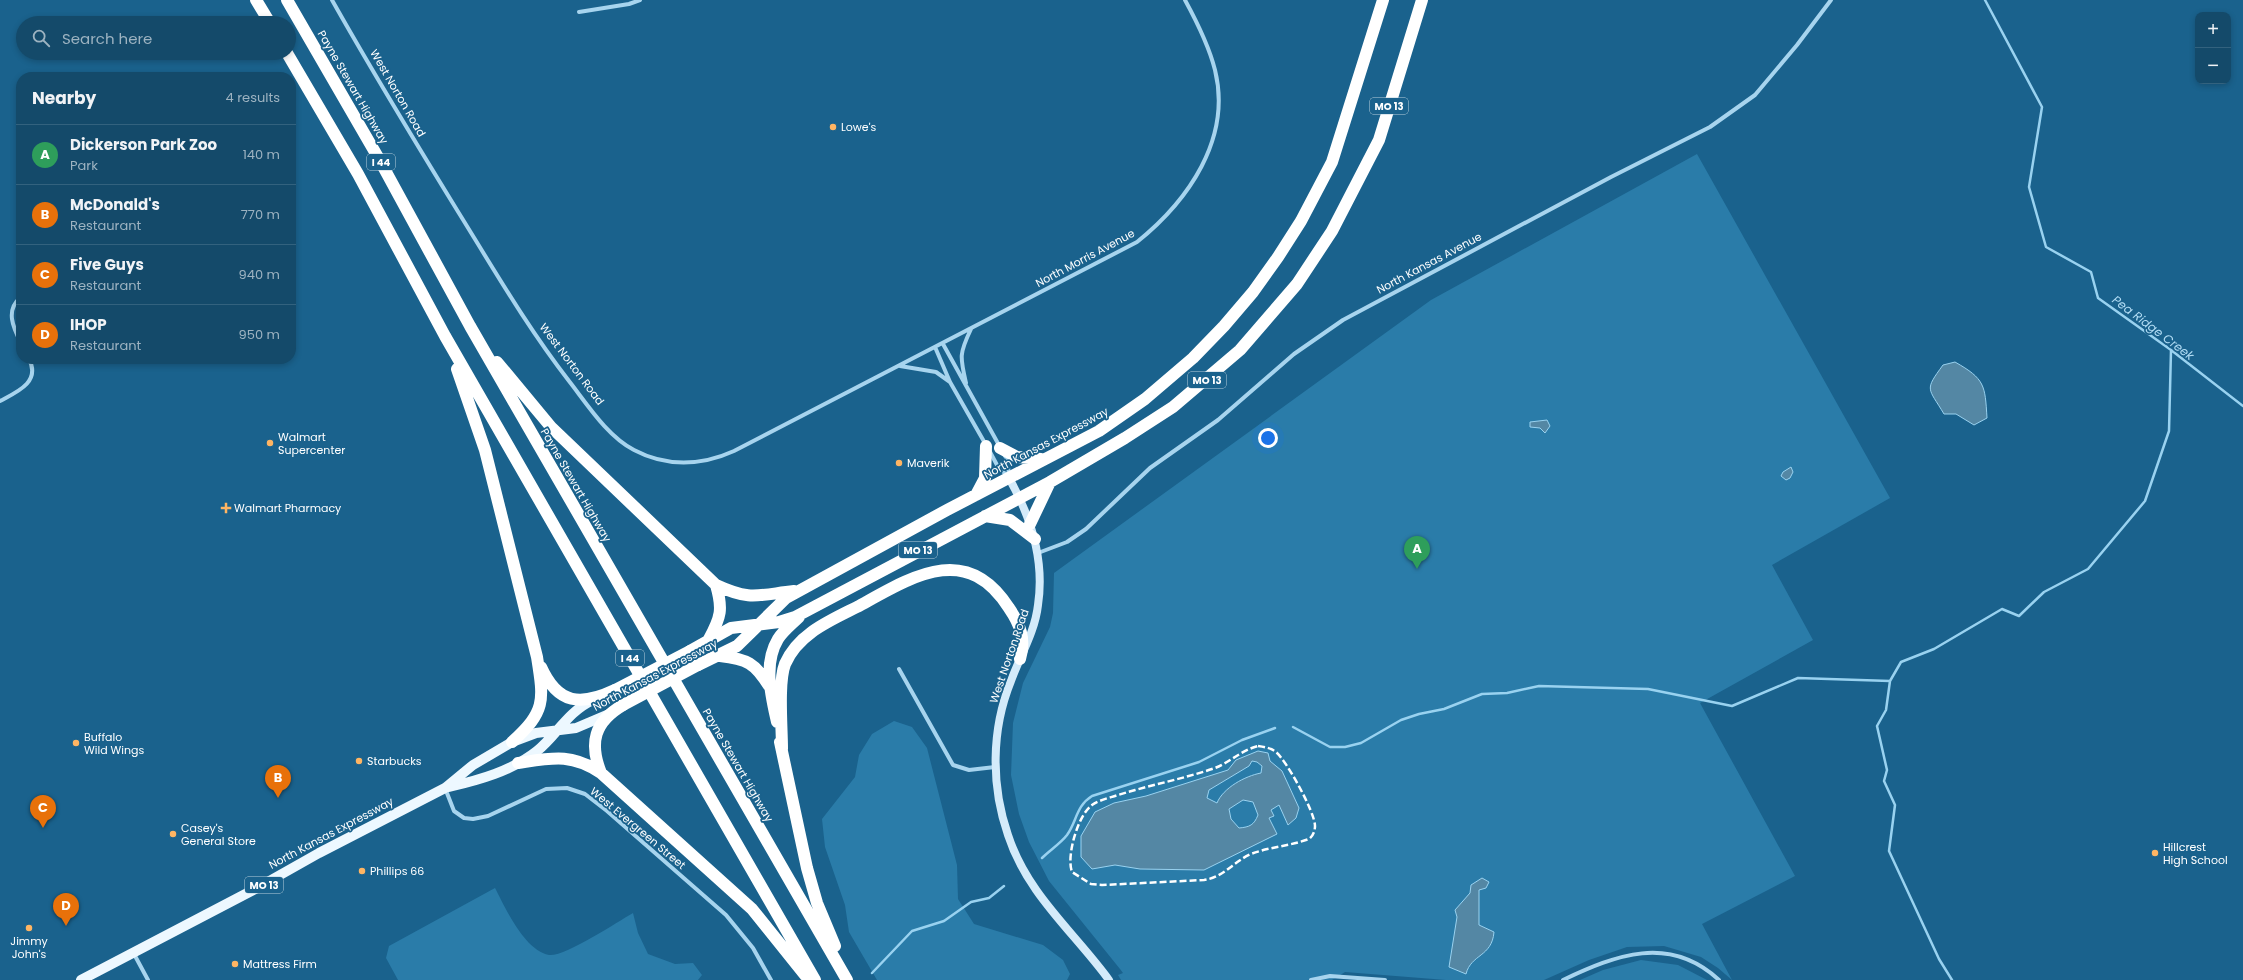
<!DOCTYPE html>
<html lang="en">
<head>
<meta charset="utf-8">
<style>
	:root { --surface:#144a6a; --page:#1d5170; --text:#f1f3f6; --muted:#9db3c1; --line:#33627e; --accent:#e69b98 }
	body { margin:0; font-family:Poppins,sans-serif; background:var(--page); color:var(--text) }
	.controls { position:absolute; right:12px; top:12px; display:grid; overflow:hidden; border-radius:8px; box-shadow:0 2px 6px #0003 }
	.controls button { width:36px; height:36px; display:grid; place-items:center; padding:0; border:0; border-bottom:1px solid var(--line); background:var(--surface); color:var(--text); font:20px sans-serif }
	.you { position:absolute; left:1268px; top:438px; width:14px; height:14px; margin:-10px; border:3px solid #fff; border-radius:50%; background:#1a73e8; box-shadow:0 0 0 6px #1a73e833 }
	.badge { display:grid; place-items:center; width:26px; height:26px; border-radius:50%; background:var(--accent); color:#fff; font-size:13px; font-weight:700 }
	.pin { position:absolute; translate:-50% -33px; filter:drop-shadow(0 1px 2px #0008) }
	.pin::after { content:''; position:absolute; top:21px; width:14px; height:12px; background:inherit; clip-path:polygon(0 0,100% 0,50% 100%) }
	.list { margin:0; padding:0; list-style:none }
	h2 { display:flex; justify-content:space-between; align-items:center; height:52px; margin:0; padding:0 16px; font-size:17px }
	h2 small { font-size:13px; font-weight:400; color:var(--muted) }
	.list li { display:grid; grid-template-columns:26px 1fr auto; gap:12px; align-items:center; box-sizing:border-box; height:60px; padding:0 16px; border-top:1px solid var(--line) }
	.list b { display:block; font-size:15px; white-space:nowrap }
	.list p { margin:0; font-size:13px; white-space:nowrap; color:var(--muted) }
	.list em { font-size:13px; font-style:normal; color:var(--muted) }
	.icon { flex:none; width:22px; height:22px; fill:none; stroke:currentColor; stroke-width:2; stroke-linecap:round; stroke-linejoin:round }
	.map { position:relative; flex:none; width:2243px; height:980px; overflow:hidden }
	.search { position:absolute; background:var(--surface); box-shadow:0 2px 6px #0003; left:16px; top:16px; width:280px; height:44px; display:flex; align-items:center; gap:10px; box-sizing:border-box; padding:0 14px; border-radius:22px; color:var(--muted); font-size:15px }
	.panel { position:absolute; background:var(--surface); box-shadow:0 2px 6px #0003; left:16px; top:72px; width:280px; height:292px; border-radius:16px }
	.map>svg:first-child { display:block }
	.green { fill:#2a7ca9 }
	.water { fill:#5487a4; stroke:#99d2f0; fill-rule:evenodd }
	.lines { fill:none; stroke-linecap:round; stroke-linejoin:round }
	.stream { stroke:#99d2f0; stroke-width:2.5 }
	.street { stroke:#a7d4ee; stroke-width:4 }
	.secondary { stroke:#d4ebfa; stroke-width:8 }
	.primary { stroke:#edf8ff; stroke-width:10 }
	.highway { stroke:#fff; stroke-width:12 }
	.rail { stroke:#fff; stroke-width:2.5; stroke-dasharray:7 3; stroke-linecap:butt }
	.highway-bridge { stroke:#fff; stroke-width:12 }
	.poi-dot { fill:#ffb563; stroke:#1a628d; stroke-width:1.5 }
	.labels { text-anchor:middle; stroke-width:3.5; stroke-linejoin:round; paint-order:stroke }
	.shield { fill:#1a628d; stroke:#bad0dd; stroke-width:1 }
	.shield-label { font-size:10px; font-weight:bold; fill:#fff }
	.street-label { font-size:11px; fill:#fff; stroke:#1a628d }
	.poi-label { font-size:11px; fill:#fff; stroke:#1a628d; text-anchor:start }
	.water-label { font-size:12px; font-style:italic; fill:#b2ddf5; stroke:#1a628d }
</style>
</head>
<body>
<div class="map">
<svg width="2243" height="980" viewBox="0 0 2243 980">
	<rect width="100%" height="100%" fill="#1a628d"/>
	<path class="green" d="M1697 154 1890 498 1772 565 1813 640 1700 703 1795 876 1702 924 1732 980 1718 968 1701 957 1664 946 1627 947 1589 960 1544 980H1446L1345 972 1332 980H1121L1118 975 1123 973 1120 969 1049 881 1029 842 1019 814 1011 775 1013 723 1023 683 1050 627 1053 613 1054 573 1431 300Z
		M894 721 912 727 927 748 957 865 958 899 974 924 1043 945 1063 960 1070 974 1067 980H877L849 932 845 905 825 847 822 819 855 777 859 755 872 734Z
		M495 888C505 907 524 950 549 955 565 957 617 922 633 913L638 933 648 954 675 964 693 963 702 975 698 980H398L386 958 389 946Z
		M1641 960 1678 965 1707 980H1580L1603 970Z"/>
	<path class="water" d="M1955 362C1985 379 1985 385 1987 418L1974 425 1956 414H1944C1928 387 1924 391 1943 365Z
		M1547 420 1550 426 1545 433 1540 428 1530 427V422Z
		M1791 467 1793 472 1790 478 1786 480 1781 476 1783 472Z
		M1258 751 1268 753 1270 761 1282 771 1299 808 1296 818 1288 825 1279 805 1271 810 1274 816 1269 818 1277 834 1204 870 1140 869 1115 865 1092 869 1081 857V836L1095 812 1114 803 1146 796 1228 770 1236 760ZM1252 761 1257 762 1262 766 1261 773C1245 776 1223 788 1217 803L1207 798 1209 790 1249 766ZM1243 800 1253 802 1258 815C1254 825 1250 827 1239 828L1231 819 1229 809Z
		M1482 878 1489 882 1486 888 1479 890V925L1494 932C1492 957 1471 954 1466 974L1449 967 1457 917 1455 910 1470 893 1471 885Z"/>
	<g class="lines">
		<path class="stream" d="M1985 0 2042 107 2029 187 2046 247 2091 272 2098 298 2171 350 2243 406
			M1890 681 1886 710 1877 726 1887 770 1884 781 1895 805 1889 851 1939 959 1952 980
			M1293 727 1330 747H1345L1361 743 1401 720 1419 714 1444 709 1482 694 1507 693 1539 686 1648 689 1732 706 1798 678 1890 681 1901 662 1934 649 2002 609 2019 616 2044 592 2088 569 2145 501 2169 431 2171 350
			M1042 858C1049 851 1061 843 1067 835 1077 821 1076 806 1092 796L1199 762 1242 740 1275 728
			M872 973 912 931 944 921 971 902 989 898 1004 886"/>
		<path class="street" d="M332 0C372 71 414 140 457 210 493 268 527 327 569 381 587 404 607 436 634 450 666 467 701 466 734 451L1137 242C1188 201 1232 139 1215 70 1209 46 1197 22 1185 0
			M579 12 629 4 640 0
			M21 297C5 310 13 327 21 343
			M943 344 1000 447
			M935 347 950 382 986 445
			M900 366 936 372 950 382
			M966 383C960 357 959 354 971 329
			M0 401C17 392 41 382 29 359
			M989 450 997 465 1008 477
			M1003 453 1007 459 1009 475
			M1038 553 1067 542 1086 529 1150 468 1218 420 1294 354 1343 320 1611 177 1710 127 1755 95 1797 45 1831 0
			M899 669 953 765 969 770 995 767
			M445 788 454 811 464 818 473 819 488 816 546 789 567 788 585 794 607 811 726 915 753 948 771 980
			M134 954 148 980
			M1311 980 1330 976 1385 980
			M1563 980C1616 955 1669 934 1719 980"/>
		<path class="secondary" d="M1009 478C1031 517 1045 559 1038 605 1035 632 1020 656 1011 681 991 730 991 786 1008 835 1027 894 1074 932 1109 980"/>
		<path class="primary" d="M449 787C479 780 512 771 537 751 557 735 567 712 593 700
			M81 980 257 888 319 853 445 788 473 765 512 742 536 733 576 728 609 714"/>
		<path class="highway" d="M256 0 270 23
			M287 0 379 159 470 326 847 980
			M287 53 358 174 445 336 815 980
			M497 362 551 427 716 585C750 601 758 595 794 591
			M457 369 485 450 537 657C544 701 546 711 512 742
			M1000 448 1017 457 1041 459
			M976 495 985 478 986 446
			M985 516 1010 520 1035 539
			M1030 524 1050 482
			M709 639C721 617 723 609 716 585
			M690 651 731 628 779 622 795 617 1050 482 1125 438 1173 407 1240 350 1297 284 1332 231 1379 140 1422 0
			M720 656C747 659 755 663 769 686
			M698 665 737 646 786 598 947 510 1099 431 1145 399 1193 358 1224 326 1253 292 1278 257 1301 221 1332 162 1383 0
			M541 667C558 705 581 706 615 690
			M777 722C771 695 763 664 778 639 783 631 792 624 799 617
			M780 742 807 868 817 903 835 946
			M782 749C782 728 778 682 785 664 798 634 829 621 857 607 910 578 966 540 1009 608 1020 624 1026 639 1020 659
			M518 763C552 758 571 753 601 773L752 909 805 975
			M601 773C589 743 594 722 623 705"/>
		<path class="rail" d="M1258 746C1265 747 1271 748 1276 752 1286 760 1315 812 1315 826 1315 831 1313 836 1309 839 1290 846 1269 847 1251 854 1233 862 1224 877 1204 880L1102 885 1091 884 1072 872C1066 856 1078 815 1092 805 1099 800 1109 798 1118 795 1150 785 1183 779 1215 768 1230 762 1242 750 1258 746Z"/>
		<path class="highway-bridge" d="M615 690 690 651
			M623 705 698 665"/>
	</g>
	<g class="poi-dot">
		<circle cx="833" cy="127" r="4"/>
		<circle cx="270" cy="443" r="4"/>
		<circle cx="899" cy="463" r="4"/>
		<path d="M224 502h4v4h4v4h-4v4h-4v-4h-4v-4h4z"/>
		<circle cx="76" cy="743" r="4"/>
		<circle cx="359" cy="761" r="4"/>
		<circle cx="173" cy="834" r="4"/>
		<circle cx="2155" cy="853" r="4"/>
		<circle cx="362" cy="871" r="4"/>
		<circle cx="29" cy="928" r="4"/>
		<circle cx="235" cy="964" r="4"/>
	</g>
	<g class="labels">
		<g class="shield">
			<rect x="1370" y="98" width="38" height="16" rx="3"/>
			<rect x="367" y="154" width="28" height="16" rx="3"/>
			<rect x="1188" y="372" width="38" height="16" rx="3"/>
			<rect x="899" y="542" width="38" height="16" rx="3"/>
			<rect x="616" y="650" width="28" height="16" rx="3"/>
			<rect x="245" y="877" width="38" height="16" rx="3"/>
		</g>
		<g class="shield-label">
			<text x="1389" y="110">MO 13</text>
			<text x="381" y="166">I 44</text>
			<text x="1207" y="384">MO 13</text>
			<text x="918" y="554">MO 13</text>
			<text x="630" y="662">I 44</text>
			<text x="264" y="889">MO 13</text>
		</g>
		<g class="street-label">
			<text transform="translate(353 87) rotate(60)" y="4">Payne Stewart Highway</text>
			<text transform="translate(398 93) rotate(60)" y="4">West Norton Road</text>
			<text transform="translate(1085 258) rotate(-28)" y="4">North Morris Avenue</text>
			<text transform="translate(1429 263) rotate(-28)" y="4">North Kansas Avenue</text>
			<text transform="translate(572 364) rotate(53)" y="4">West Norton Road</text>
			<text transform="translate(1046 443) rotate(-28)" y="4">North Kansas Expressway</text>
			<text transform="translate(576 485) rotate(60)" y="4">Payne Stewart Highway</text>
			<text transform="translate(1009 656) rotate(-71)" y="4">West Norton Road</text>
			<text transform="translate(655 675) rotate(-28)" y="4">North Kansas Expressway</text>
			<text transform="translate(738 765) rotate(60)" y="4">Payne Stewart Highway</text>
			<text transform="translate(638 828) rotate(40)" y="4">West Evergreen Street</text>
			<text transform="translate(331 833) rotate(-28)" y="4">North Kansas Expressway</text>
		</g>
		<g class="poi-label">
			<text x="841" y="131">Lowe's</text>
			<text x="278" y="441">Walmart<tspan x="278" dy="13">Supercenter</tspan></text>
			<text x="907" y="467">Maverik</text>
			<text x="234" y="512">Walmart Pharmacy</text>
			<text x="84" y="741">Buffalo<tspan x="84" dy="13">Wild Wings</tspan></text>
			<text x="367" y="765">Starbucks</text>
			<text x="181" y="832">Casey's<tspan x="181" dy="13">General Store</tspan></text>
			<text x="2163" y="851">Hillcrest<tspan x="2163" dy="13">High School</tspan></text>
			<text x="370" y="875">Phillips 66</text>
			<text x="29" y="945" text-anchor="middle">Jimmy<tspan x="29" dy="13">John's</tspan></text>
			<text x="243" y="968">Mattress Firm</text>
		</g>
		<g class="water-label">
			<text transform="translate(2153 328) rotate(37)" y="4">Pea Ridge Creek</text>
		</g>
	</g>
</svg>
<div class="controls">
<button>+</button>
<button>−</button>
</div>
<div class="you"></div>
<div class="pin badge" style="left:1417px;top:569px;background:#2e9e5b">A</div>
<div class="pin badge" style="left:278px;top:798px;background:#e8710a">B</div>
<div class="pin badge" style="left:43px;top:828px;background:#e8710a">C</div>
<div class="pin badge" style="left:66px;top:926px;background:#e8710a">D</div>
<div class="search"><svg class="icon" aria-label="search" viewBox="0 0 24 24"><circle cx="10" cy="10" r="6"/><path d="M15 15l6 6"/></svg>Search here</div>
<section class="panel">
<h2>Nearby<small>4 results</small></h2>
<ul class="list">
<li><span class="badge" style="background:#2e9e5b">A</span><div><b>Dickerson Park Zoo</b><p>Park</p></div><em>140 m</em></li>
<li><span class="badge" style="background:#e8710a">B</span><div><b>McDonald's</b><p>Restaurant</p></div><em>770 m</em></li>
<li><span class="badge" style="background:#e8710a">C</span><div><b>Five Guys</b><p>Restaurant</p></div><em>940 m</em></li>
<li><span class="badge" style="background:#e8710a">D</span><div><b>IHOP</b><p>Restaurant</p></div><em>950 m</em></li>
</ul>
</section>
</div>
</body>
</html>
